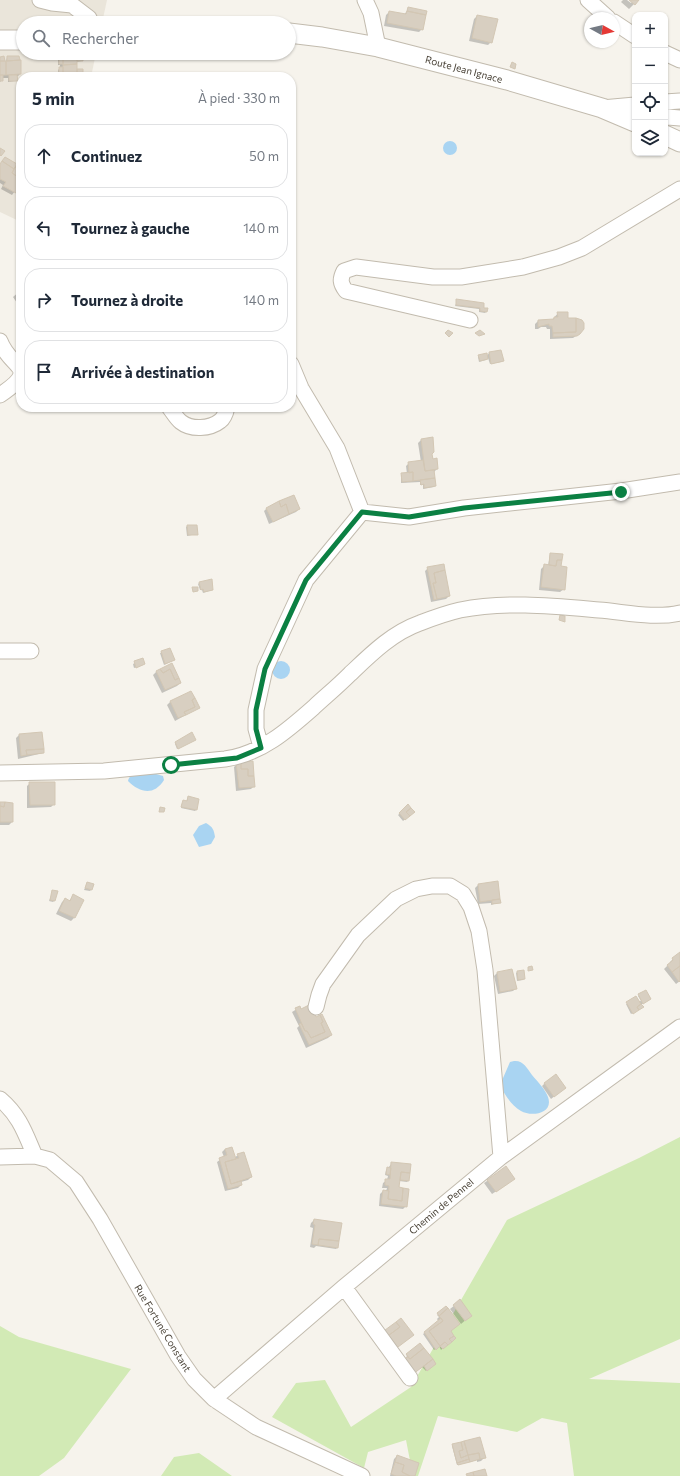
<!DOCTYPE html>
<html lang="fr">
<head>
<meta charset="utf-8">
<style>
	:root { --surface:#fff; --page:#f2f2f3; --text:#1f2937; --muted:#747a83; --line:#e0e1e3 }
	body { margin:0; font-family:Commissioner,sans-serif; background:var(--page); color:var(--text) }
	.controls { position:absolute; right:12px; top:12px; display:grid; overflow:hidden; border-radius:8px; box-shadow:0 1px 3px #0004 }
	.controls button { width:36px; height:36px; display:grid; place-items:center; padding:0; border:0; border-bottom:1px solid var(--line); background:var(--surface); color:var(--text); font:20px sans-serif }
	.compass { position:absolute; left:584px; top:12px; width:36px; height:36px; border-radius:50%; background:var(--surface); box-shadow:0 1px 3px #0004; rotate:98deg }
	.stop { position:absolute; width:12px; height:12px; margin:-9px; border:3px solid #0b8043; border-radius:50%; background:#fff }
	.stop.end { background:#0b8043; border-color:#fff; box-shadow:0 1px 4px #0008 }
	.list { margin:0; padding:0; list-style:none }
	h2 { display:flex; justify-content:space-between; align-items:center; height:52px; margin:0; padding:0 16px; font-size:17px }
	h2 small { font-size:13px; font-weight:400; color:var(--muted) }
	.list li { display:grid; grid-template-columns:26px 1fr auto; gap:12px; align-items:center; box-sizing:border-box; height:64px; margin:0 8px 8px; padding:0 8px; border:1px solid var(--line); border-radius:16px }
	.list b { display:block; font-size:15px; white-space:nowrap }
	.list em { font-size:13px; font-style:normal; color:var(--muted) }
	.icon { flex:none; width:22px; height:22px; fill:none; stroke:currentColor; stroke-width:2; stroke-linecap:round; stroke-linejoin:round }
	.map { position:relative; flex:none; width:680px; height:1476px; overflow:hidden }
	.search { position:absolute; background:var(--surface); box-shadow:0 1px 3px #0004; left:16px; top:16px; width:280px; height:44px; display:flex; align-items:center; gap:10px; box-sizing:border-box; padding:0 14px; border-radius:22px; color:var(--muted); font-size:15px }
	.panel { position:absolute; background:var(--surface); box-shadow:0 1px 3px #0004; left:16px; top:72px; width:280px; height:340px; border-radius:16px }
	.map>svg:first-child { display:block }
	.residential { fill:#eae5da }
	.green { fill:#d2eab5 }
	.water { fill:#a9d4f2 }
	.shadow { fill:#0003 }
	.building { fill:#d8cfc1; stroke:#d3c7b4 }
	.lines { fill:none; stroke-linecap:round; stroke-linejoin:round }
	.minor-casing { stroke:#c2bbae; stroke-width:17 }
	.tertiary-casing { stroke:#c2bbae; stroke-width:21 }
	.minor { stroke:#fff; stroke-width:15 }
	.tertiary { stroke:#fff; stroke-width:19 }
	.route { stroke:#0b8043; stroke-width:5 }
	.labels { text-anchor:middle; stroke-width:3; stroke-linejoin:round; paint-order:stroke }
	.street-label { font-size:10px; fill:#4b4439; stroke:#fff }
</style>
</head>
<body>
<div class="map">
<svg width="680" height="1476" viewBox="0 0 680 1476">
	<rect width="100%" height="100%" fill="#f6f3ec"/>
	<path class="residential" d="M0 0H107L102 23H23V53H96L91 77H21V222L0 212Z"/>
	<path class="green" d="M680 1137V1339L589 1379 680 1383V1476H574L567 1423 542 1418 517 1432 438 1416 418 1476H413L406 1440 368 1452 364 1468 272 1417 296 1383 325 1380 351 1427 411 1387 507 1220 639 1158Z
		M0 1326 19 1337 131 1369 64 1458 39 1476H0Z
		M199 1453 232 1476H161L174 1457Z"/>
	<path class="water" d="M443 148a7 7 0 1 1 14 0a7 7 0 1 1-14 0Z
		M272 670a9 9 0 1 1 18 0a9 9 0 1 1-18 0Z
		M149 772 163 776 164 780C154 796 140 793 128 781 130 772 141 773 149 772Z
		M206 823C213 827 214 830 215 837L211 844 199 847 193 835 199 826Z
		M514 1061C523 1060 527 1068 532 1075 538 1082 545 1089 548 1097 554 1114 531 1117 521 1111 511 1105 505 1095 500 1085L510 1062Z"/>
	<path class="shadow" d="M623 0H627L631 3 632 2 630 0H638L629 9 621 2Z
		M408 9 422 29 419 32 384 26 386 15 389 12 404 15Z
		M477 16 491 42 488 45 469 41 474 19Z
		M59 53H76L82 61 76 62V70L82 76 81 77H58V70L60 68V65H58V54Z
		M7 57 19 60 17 61 20 74 17 77 16 81 8 82V78H2V80L0 82V58L6 62Z
		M0 165 13 168 21 173V183L12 195 1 189 3 185 0 183Z
		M21 290V309L13 297Z
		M457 301 483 304V309L486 312 485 313 479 312V309L455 306Z
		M558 313 567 320 579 334 573 338 550 339V329H547L546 327H541L538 329H535V324L538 321 552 320Z
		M501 351 503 361 501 362 490 364 488 358 486 360 479 362 478 357 479 356H487L489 353Z
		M421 440 431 454 437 469 434 472 435 486 434 487 423 489V485H420V482L401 483V475L407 474 406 466 409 463 421 462 418 443Z
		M267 508 299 509 296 512 269 524 264 511Z
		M187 526 197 534 187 536 186 527Z
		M550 554 560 567 564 589 560 592 539 590 541 569 544 566H548Z
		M428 568 449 596 446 599 431 602 425 571Z
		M199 583 212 590 203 593 202 590H200L198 584Z
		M170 649 174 660 164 665 160 653Z
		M142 659 143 665 134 668 133 664Z
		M172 664 180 683 177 686 162 693 153 675 156 672Z
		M191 692 184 716 175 721 167 705 170 702Z
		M41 733 43 753 18 759 16 738 19 735Z
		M195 740 177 749 175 744 176 742Z
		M237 764 254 786 251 789 236 791 234 767Z
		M30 783 54 804 51 807 27 808V786Z
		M188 797 196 810 195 811 181 808 182 803 186 802Z
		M0 803 12 822 9 825H0Z
		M408 806 414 812 403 821 398 815Z
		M87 883 91 890 90 891 84 890Z
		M478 885 500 902 491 905V903L478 904 475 888Z
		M53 891 54 901 53 902 49 901Z
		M73 896 83 900 74 918 71 921 56 914 62 902 65 899 69 901Z
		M680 953V981L676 984 664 969 670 963V962L673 959Z
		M512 970 516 988 513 991 498 994 494 976 497 973Z
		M517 972 524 979 523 980 517 981 516 973Z
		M639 995 648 1000 641 1005V1008L631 1014 626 1004 641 1001 638 996Z
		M300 1007 301 1010 316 1018 331 1035 328 1038 306 1048 297 1028 299 1026 292 1012Z
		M545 1083 561 1091 551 1099 542 1086Z
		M225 1149 234 1158 238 1155 251 1177 248 1180 241 1182V1185L238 1188 225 1191 217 1162 224 1157 222 1152Z
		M392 1163 410 1165 408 1181 407 1182 399 1181 398 1188 406 1206 403 1209 379 1206 380 1194 383 1191H386L387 1188H382L383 1183 387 1180 388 1176 385 1175 386 1170 388 1168Z
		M487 1181 510 1182 492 1194 484 1183Z
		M314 1220 337 1248 336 1249 316 1246 314 1248 310 1247 313 1228 310 1227 311 1223Z
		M460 1301 468 1318 461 1324 450 1309Z
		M446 1307 450 1331 444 1347 441 1350 439 1346 434 1350 423 1334 439 1322 437 1319 439 1317 437 1315Z
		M420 1345 435 1364 426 1371 422 1367 406 1356Z
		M453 1445 484 1458 481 1461 477 1462V1460L457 1465 452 1446Z
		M397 1456 414 1476H390L394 1459Z"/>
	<path class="building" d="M629 0H639L635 5Z
		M408 7 427 11 426 15 407 11Z
		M389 11 406 14 407 11 426 15 423 30 387 23Z
		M477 15 498 19 492 43 472 38Z
		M59 53H63V64H59Z
		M63 53H77V64L63 65Z
		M77 53H82L83 61H77Z
		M4 56 5 61H0V57Z
		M7 56H19L20 60 7 61Z
		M21 60V74L6 75V61Z
		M0 61H6V75H0Z
		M512 62 516 64 515 69 510 67Z
		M77 64V77H63V65Z
		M59 67H63V77H59Z
		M77 69H83V76L77 77Z
		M0 75H3V81H0Z
		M9 75H17L18 81H9Z
		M0 148 5 151 1 156 0 155Z
		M5 157 17 164 14 169 2 161Z
		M2 161 14 169 12 173 21 179V185L16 193 3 186 6 182 0 179V164Z
		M15 167 21 171V179L12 173Z
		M21 288V297L17 291Z
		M456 299 484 303V308H488L487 312 480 311V308L456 305Z
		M557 312H568V318H576V332L553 333 552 326H549V324L538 327V320L554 319V317H558Z
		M576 318 582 320 584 323V329L580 334 577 336 553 337V333L576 332Z
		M448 330 453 333 449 337 445 333Z
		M480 330 485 334 479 336 475 333Z
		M501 350 504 361 491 364 489 352Z
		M487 353 488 359 480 361 478 355Z
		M433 437 434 452 432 454 433 459 437 458 438 469 425 471 421 439Z
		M423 460 425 471 434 470 435 478 413 481V472L409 473 408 462Z
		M413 472V481L402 482 401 473Z
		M435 478 436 486 424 488V484L421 485 420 480Z
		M294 495 300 509 289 514 286 504 281 507 279 501Z
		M279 501 281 507 286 504 289 514 273 522 266 508Z
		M187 525H197L198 535H188Z
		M550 553 563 554 562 560H557L556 566 549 565Z
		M557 560H562L561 566 567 567 565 590 541 587 544 564 556 566Z
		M444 564 445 570 434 573 436 583H433L437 599 434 600 427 567Z
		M445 570 450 596 437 599 433 583H436L434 573Z
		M212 579 213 590 204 592 203 589 201 590 199 582Z
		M192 587H198V591L193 592Z
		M560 615 565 616V622L559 620Z
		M170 648 175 660 165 664 161 651Z
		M143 658 145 664 136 668 134 661Z
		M172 663 179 678 175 680 170 669 163 673 160 669Z
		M160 669 163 673 170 669 175 680 179 678 181 683 165 690 156 671Z
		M191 691 195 698 192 700 195 707 184 712 186 715 178 718 170 701Z
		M195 698 200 708 186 715 184 712 195 707 192 700Z
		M42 732 44 749 26 750 27 755 21 756 19 734Z
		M192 732 196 740 178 749 175 742Z
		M44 749V753L27 755 26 750Z
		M253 761 254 776H248V769H241V762Z
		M241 762V769H248V776H254L255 787 239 788 236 763Z
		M29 782H55V805H30Z
		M188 796 199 799 197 810 181 807 183 800 187 801Z
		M0 802H5L4 807 0 806Z
		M5 802 13 803V822H0V806L4 807Z
		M408 804 411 808 406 812 410 816 405 820 399 813Z
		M160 807 165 808 164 812H159Z
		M411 808 415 812 410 816 406 812Z
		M498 881 500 899 480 902 478 884Z
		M87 882 94 884 92 890 85 888Z
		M52 890 58 891 55 901 50 900Z
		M73 894 84 900 75 918 59 911 65 898 70 901Z
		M500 899 501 903 492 904V900Z
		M680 952V966L672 972 667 965 673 960 672 958Z
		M532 966 533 970 528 971V967Z
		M680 966V981L679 982 672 972Z
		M512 969 517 989 500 992 497 972Z
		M524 970 525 979 518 980 517 971Z
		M646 990 651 999 643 1004 638 994Z
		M636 996 641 1004 637 1007 639 1010 633 1014 626 1002Z
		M311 1004 316 1017 320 1015 323 1022 321 1023 325 1032 311 1038 307 1031H305L295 1008 300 1006 301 1009Z
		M641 1004 644 1007 639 1010 637 1007Z
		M322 1014 332 1035 309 1045 299 1024 301 1023 305 1031H307L311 1038 325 1032 321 1023 323 1022 320 1015Z
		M556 1074 566 1088 554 1097 544 1083Z
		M232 1147 236 1159 225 1162 231 1184 241 1181 242 1185 228 1189 219 1158 227 1155 225 1149Z
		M244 1152 252 1177 231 1184 225 1162 239 1158 237 1154Z
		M391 1162 411 1164 410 1173 401 1172 399 1187 403 1188 402 1201 388 1199 389 1186 385 1185V1179H390Z
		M506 1166 515 1179 496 1192 487 1180Z
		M387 1167 391 1168 390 1175 386 1174Z
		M401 1172 410 1173 409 1181 400 1180Z
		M403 1188 409 1189 407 1207 381 1204 383 1190 389 1191 388 1199 402 1201Z
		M314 1219 342 1223 339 1241 319 1239 318 1245 312 1244 315 1225 313 1224Z
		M319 1239 339 1241 338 1248 318 1245Z
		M460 1299 472 1316 465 1321 453 1305Z
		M446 1306 448 1308 439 1316 437 1313Z
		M448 1308 460 1324 451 1331 454 1336 449 1339 452 1342 448 1345 445 1342 440 1346 429 1331 443 1321 439 1316Z
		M401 1318 414 1335 394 1350 385 1338 400 1327 396 1322Z
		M441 1318 443 1321 429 1331 440 1346 436 1350 424 1332Z
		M396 1322 400 1327 385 1338 381 1333Z
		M454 1336 456 1338 452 1342 449 1339Z
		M445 1342 448 1345 443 1349 440 1346Z
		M420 1343 424 1348 410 1359 406 1354Z
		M424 1348 433 1359 413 1374 403 1360 407 1357 410 1359Z
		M433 1359 436 1364 427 1371 424 1366Z
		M480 1437 486 1458 480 1459 479 1453 468 1455 464 1441Z
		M464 1441 468 1455 461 1458 459 1451 463 1450 461 1442Z
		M461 1442 463 1450 459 1451 461 1458 468 1455 469 1459 457 1463 452 1444Z
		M479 1453 480 1459 470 1462 468 1455Z
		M397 1455 419 1463 415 1476H410L402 1472 404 1465 395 1462Z
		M469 1459 470 1462 458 1465 457 1463Z
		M395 1462 404 1465 402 1472 410 1476H396L391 1474Z
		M485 1469 487 1476H474L473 1472Z
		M473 1472 474 1476H467L466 1474Z"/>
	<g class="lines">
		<defs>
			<path id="minor" d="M40 0 52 3 72 5 89 18 91 23
				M365 0 371 13 378 47
				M588 0 608 18
				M614 22 635 36
				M665 53 680 60
				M665 102 680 101
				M602 108 635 105
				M665 118 668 117 680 118
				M470 320 346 291C340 283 340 279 344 271L356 267 433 277H461L523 267 559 257 582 248 680 189
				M0 341C10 369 42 367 0 395
				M291 364 301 388 337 448 362 512
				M169 407C173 412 176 418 181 422 191 430 210 429 220 421 224 418 226 412 227 407
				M362 512 409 517 464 508 621 491 680 482
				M0 651H31
				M261 747 256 729V710L265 669 306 580 362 512
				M0 773 104 771 225 759C261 754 288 730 314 707 326 696 338 686 350 674 371 654 392 633 420 623 433 618 447 613 460 610 506 601 553 606 599 610 625 612 654 619 680 613
				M316 1007 319 995 323 984 358 935 396 899 416 889 432 886H450L463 894 471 907 479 931 485 970 501 1157
				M0 1099C20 1116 25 1133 35 1156
				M0 1157 35 1156 50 1160 76 1182 100 1219 178 1356 194 1379 214 1399 256 1427 362 1476
				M344 1287 410 1378
				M214 1399 344 1287 501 1157 680 1027"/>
			<path id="tertiary" d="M289 33 322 37 378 47 507 80 602 108 635 122
				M0 40H23
				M665 135 680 142"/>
		</defs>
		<use href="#minor" class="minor-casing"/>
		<use href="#tertiary" class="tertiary-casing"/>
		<use href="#minor" class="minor"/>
		<use href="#tertiary" class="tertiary"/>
	</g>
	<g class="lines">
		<path class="route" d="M171 765 237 758 261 748 256 729V710L265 669 306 580 362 512 409 517 464 508 621 492"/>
	</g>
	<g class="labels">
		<g class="street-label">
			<text transform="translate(464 69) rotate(15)" y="4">Route Jean Ignace</text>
			<text transform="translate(441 1206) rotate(-40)" y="4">Chemin de Pennel</text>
			<text transform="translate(163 1328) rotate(59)" y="4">Rue Fortuné Constant</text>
		</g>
	</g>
</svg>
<div class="controls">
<button>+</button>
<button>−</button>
<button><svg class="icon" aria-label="locate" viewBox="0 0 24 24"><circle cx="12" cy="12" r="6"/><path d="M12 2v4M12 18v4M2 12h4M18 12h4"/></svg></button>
<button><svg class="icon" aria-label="layers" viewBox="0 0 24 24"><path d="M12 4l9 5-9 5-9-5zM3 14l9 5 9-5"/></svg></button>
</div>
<svg class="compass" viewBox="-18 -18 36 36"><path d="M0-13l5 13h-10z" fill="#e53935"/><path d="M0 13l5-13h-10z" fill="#747a83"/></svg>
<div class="stop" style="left:171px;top:765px"></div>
<div class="stop end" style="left:621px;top:492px"></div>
<div class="search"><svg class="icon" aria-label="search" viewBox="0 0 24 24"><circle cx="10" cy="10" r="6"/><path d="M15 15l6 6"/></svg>Rechercher</div>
<section class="panel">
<h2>5 min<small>À pied · 330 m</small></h2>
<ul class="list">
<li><svg class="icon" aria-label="ahead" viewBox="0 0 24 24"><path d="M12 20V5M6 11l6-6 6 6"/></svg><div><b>Continuez</b></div><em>50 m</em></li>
<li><svg class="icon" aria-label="left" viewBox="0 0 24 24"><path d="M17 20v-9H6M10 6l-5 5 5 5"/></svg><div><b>Tournez à gauche</b></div><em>140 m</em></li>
<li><svg class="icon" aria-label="right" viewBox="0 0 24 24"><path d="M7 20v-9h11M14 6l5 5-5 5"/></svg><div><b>Tournez à droite</b></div><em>140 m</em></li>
<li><svg class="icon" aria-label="arrive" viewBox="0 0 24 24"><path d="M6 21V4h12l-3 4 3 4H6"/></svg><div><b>Arrivée à destination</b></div></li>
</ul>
</section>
</div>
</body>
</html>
